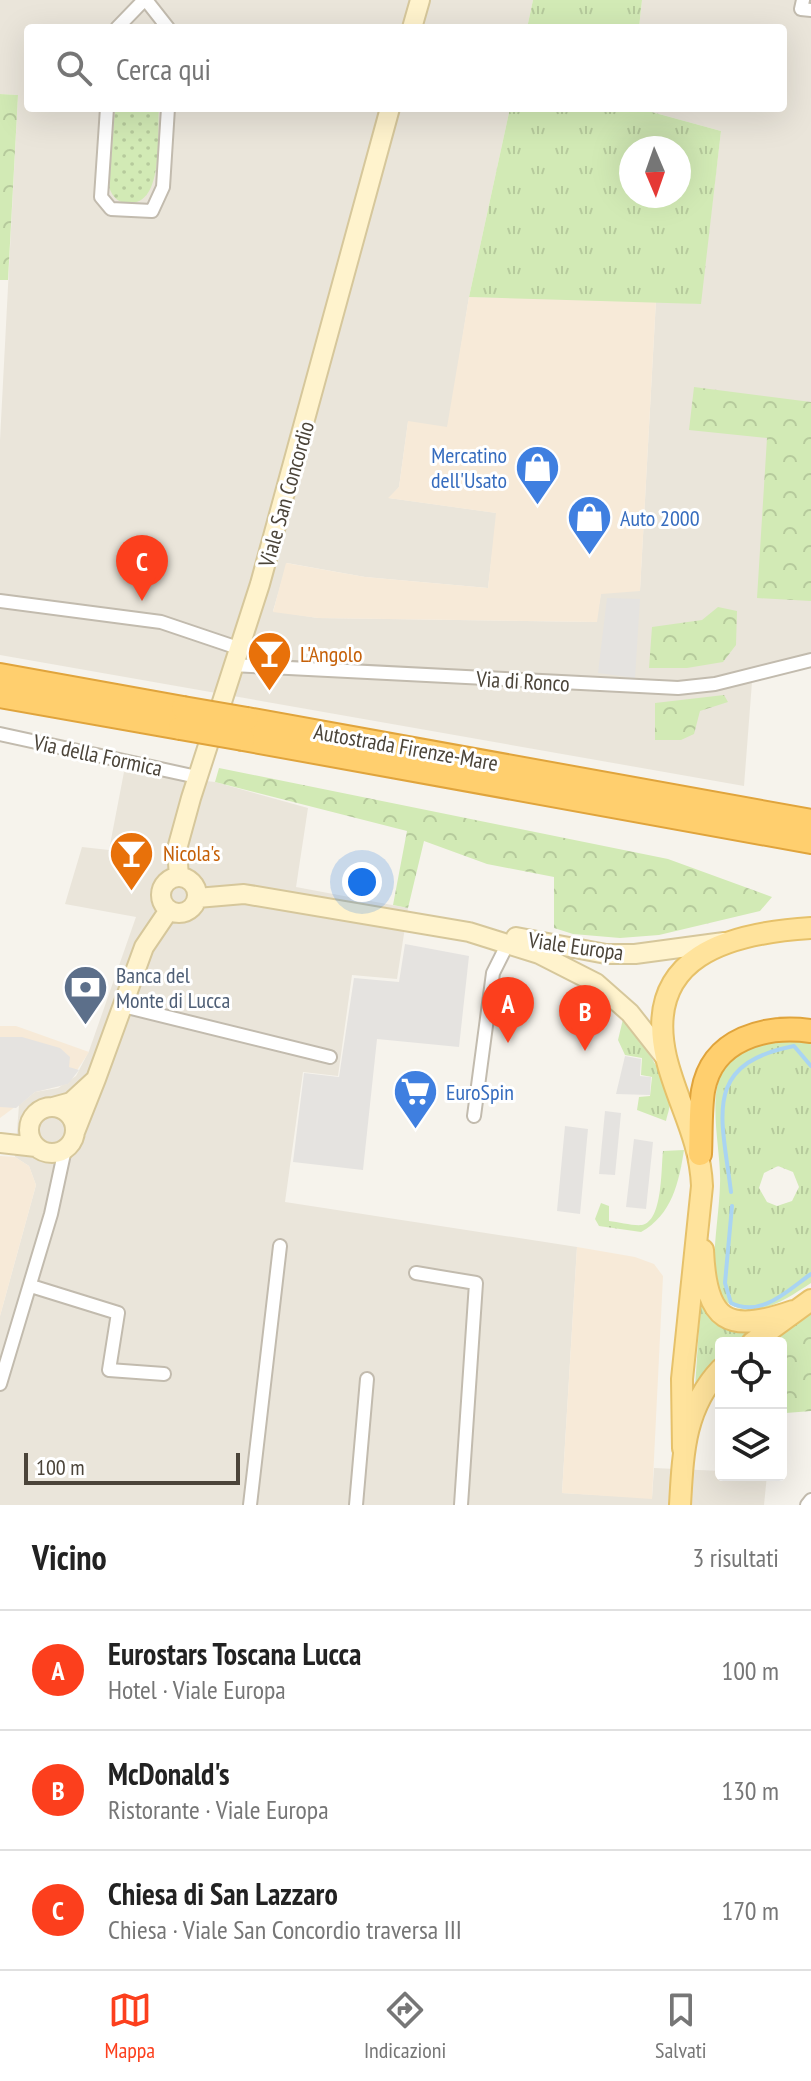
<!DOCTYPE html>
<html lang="it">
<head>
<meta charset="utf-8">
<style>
	:root { --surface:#fff; --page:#f6f6f6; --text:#222; --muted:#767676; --line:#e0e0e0; --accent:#fc3f1d }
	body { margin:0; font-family:"PT Sans Narrow",sans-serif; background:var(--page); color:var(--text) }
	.controls { position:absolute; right:24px; bottom:24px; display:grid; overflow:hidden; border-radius:8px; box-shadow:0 8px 32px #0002 }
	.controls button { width:72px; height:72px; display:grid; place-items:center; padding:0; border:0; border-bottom:2px solid var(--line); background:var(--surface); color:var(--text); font:40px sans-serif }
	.compass { position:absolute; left:619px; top:136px; width:72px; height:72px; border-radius:50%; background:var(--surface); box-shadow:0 8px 32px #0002; rotate:178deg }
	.scale { position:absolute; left:24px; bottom:20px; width:216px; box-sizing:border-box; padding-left:8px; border:4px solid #4b4439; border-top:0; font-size:22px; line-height:28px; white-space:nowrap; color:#4b4439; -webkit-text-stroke:6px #fff; paint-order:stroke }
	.you { position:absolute; left:362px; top:882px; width:28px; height:28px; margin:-20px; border:6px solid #fff; border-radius:50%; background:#1a73e8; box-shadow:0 0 0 12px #1a73e833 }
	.badge { display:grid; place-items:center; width:52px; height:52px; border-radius:50%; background:var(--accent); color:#fff; font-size:26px; font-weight:700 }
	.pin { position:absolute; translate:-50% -66px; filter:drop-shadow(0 2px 4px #0008) }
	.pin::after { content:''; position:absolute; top:42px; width:28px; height:24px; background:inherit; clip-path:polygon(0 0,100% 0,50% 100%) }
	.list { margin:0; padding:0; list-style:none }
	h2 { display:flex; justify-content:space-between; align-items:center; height:104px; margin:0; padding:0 32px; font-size:34px }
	h2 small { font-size:26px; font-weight:400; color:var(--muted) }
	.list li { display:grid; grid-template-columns:52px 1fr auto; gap:24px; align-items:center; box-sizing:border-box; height:120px; padding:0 32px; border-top:2px solid var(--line) }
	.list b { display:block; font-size:30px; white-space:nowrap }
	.list p { margin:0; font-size:26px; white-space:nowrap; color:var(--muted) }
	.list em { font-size:26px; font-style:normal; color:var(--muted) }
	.icon { flex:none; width:44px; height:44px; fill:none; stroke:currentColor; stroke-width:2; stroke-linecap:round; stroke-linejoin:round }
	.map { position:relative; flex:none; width:811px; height:1505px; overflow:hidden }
	.search { position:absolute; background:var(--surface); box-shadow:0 8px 32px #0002; left:24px; right:24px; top:24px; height:88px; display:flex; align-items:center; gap:20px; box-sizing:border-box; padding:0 28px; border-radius:8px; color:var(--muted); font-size:30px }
	.sheet { height:464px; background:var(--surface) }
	nav { display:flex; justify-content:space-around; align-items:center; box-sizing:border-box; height:112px; border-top:2px solid var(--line); background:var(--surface); font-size:22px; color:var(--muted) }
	nav a { display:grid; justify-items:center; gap:4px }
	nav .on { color:var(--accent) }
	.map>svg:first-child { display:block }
	.residential { fill:#eae5da }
	.commercial { fill:#f7ead8 }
	.grass { fill:url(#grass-tufts); fill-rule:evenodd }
	.forest { fill:url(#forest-crowns) }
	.park { fill:url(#park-dots) }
	.parking { fill:#e5e3e0 }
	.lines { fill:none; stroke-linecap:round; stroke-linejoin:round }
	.stream { stroke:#a9d4f2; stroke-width:4 }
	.street-casing { stroke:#c2bbae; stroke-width:16 }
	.secondary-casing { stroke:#d6c79b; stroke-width:22 }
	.primary-casing { stroke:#e6c16a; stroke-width:24 }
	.highway-casing { stroke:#e0a43c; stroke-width:26 }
	.street { stroke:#fff; stroke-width:12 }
	.secondary { stroke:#fff3cd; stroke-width:18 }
	.primary { stroke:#ffe39c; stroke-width:20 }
	.highway { stroke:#ffcf6e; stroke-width:22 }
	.highway-bridge-casing { stroke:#e0a43c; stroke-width:26; stroke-linecap:butt }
	.highway-bridge { stroke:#ffcf6e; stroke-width:22 }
	.labels { text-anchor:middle; stroke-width:6; stroke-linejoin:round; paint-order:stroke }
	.shop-label { font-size:22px; fill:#366cbe; stroke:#fff; text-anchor:start }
	.street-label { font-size:22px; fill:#4b4439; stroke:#fff }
	.food-label { font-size:22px; fill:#c56008; stroke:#fff; text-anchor:start }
	.service-label { font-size:22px; fill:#4e5e75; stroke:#fff; text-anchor:start }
</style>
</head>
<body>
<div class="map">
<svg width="811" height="1505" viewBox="0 0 811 1505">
	<defs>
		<pattern id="grass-tufts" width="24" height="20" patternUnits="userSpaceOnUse" patternTransform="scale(2)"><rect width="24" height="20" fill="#d2eab5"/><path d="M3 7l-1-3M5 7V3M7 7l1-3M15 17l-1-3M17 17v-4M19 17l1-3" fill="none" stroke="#b6ca9c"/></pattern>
		<pattern id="forest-crowns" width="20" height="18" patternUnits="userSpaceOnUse" patternTransform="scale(2)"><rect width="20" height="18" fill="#d2eab5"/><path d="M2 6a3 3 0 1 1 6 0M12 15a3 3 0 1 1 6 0" fill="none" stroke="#b6ca9c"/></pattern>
		<pattern id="park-dots" width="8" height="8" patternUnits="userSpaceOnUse" patternTransform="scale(2)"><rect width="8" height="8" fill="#d2eab5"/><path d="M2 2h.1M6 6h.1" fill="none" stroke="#b6ca9c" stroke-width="1.8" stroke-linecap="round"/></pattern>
	</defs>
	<rect width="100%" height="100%" fill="#f6f3ec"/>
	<path class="residential" d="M0 0H533L527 28H28V108H510L469 297 449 422 447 428 408 422 399 487 389 498 497 513 488 588 365 577 287 563 273 611 318 618 596 622 601 593 640 590 656 300 700 304 721 131 637 108H783V28H639L642 0H811V667L752 682 744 786 0 655V440L18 95 0 94Z
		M124 772 215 782 308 808 296 887 408 908 397 979 352 975 338 1076 303 1072 285 1202 577 1247 562 1493 652 1498 654 1468 721 1471V1475H767L764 1505H0V1316L36 1185 29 1166 15 1157 19 1105 35 1092 58 1088 76 1076 89 1051 136 917 65 904 82 847 109 850Z"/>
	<path class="commercial" d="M469 297 656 300 640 591 601 594 597 622 318 618 273 612 286 563 365 577 488 588 496 513 388 498 399 487 408 421 447 427Z
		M0 1026H16L89 1052 68 1084 35 1092 0 1118Z
		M0 1156 15 1157 29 1166 36 1185 0 1316Z
		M577 1247 635 1257 654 1264 663 1276 652 1499 562 1493Z"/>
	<path class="grass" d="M533 0H642L639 28H527Z
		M510 108H637L721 131 701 304 469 297ZM631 148H679V196H631Z
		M623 1019C639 1038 668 1077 670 1102 670 1108 667 1116 666 1121L637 1110 639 1097 650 1096 652 1077 641 1075 642 1058 625 1055 618 1040Z
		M811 1039V1283C780 1303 748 1326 717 1294 710 1258 719 1220 720 1184 722 1139 694 1061 756 1041 771 1036 795 1039 811 1039ZM778 1166 793 1172 799 1187 792 1201 777 1206 767 1202 759 1188 764 1173Z
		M684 1150C679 1182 672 1215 641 1232L599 1226 595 1219 601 1203 609 1206V1221C619 1222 633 1226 642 1225 663 1221 661 1168 663 1151Z
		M701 1297C710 1325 726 1322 746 1334L740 1343H721V1360L695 1388Z"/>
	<path class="forest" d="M0 94 18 95 8 280H0Z
		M694 387 811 402V601L757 598 767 438 689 430Z
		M718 607 737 611 736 645 723 662 687 668H649L652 627 702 620Z
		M724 695 728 702 700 711 694 734 681 740H655V703Z
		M219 768 668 859 772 897 760 911 659 935 620 938 573 934 554 928V877L487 864 424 841 408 908 393 905 407 831 215 782Z
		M811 1314V1411L786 1413 781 1389V1343H770Z"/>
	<path class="park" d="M115 108H159C157 132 164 201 132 203 120 204 113 199 109 187Z"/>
	<path class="parking" d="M607 598 640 599 635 678 598 673Z
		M405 944 469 956 459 1047 377 1039 363 1170 293 1162 304 1073 339 1077 354 978 399 982Z
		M0 1037H22L60 1048 70 1057 69 1067 79 1070 68 1084 35 1092 16 1108 0 1107Z
		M625 1056 641 1059 640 1076 651 1077 650 1095 616 1094Z
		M605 1111 621 1113 615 1175 599 1174Z
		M565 1126 588 1129 580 1214 557 1211Z
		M634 1139 653 1142 646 1209 626 1207Z"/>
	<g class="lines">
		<path class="stream" d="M731 1192C722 1117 701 1064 794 1046L811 1066
			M732 1206 725 1283 731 1303C762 1318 788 1290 811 1274"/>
		<defs>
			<path id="street" d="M146 0 168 28
				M803 0 801 9 811 10
				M117 28 144 0
				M107 108 101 197 111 209 152 211 163 187 168 108
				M0 601 161 622 238 648
				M232 665 678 688 715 684 811 660
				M0 734 197 777
				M123 1006 330 1057
				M474 1116 493 973 507 945
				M416 1273 476 1283 461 1505
				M31 1286 118 1313 109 1370 164 1374
				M0 1384 51 1214 65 1149
				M250 1505 280 1246
				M356 1505 367 1379
				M807 1505 811 1500"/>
			<path id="secondary" d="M412 28 420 0
				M179 877 177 849 191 798 260 584 390 108
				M161 895a18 18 0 1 1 36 0a18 18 0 1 1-36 0Z
				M197 898 244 894 469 932 539 954 596 983 630 1013 667 1060
				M516 937 606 954H635L724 942
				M96 1079 144 947 169 910
				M29 1130a23 23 0 1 1 46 0a23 23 0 1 1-46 0Z
				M53 1107 71 1102 96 1079 75 1132
				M0 1143 36 1147"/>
			<path id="primary" d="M703 1250C706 1322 727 1334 793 1311
				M752 1343 811 1300
				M683 1448 682 1379 702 1186C700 1137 677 1103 666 1057 643 956 729 933 811 928
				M680 1505C683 1454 684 1408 721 1369"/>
			<path id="highway" d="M0 675 183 708
				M0 696 180 728
				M247 719 811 821
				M243 739 811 842
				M700 1154C701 1133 700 1111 703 1091 712 1038 766 1025 811 1031"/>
		</defs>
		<use href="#street" class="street-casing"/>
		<use href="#secondary" class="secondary-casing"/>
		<use href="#primary" class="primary-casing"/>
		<use href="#highway" class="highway-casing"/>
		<use href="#street" class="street"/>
		<use href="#secondary" class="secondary"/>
		<use href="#primary" class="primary"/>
		<use href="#highway" class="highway"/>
		<defs>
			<path id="highway-bridge" d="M183 708 247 719
				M180 728 243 739"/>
		</defs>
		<use href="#highway-bridge" class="highway-bridge-casing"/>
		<use href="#highway-bridge" class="highway-bridge"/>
	</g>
	<defs>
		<symbol id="shop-pin" viewBox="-11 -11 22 30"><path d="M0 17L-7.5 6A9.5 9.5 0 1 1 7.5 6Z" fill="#3f7fe0" stroke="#fff"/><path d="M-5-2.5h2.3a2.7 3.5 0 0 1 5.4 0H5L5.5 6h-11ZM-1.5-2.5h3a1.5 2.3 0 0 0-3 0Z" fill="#fff"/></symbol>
		<symbol id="bar-pin" viewBox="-11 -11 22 30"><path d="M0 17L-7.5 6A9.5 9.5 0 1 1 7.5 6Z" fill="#e8710a" stroke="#fff"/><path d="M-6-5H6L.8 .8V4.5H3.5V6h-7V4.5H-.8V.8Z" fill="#fff"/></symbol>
		<symbol id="bank-pin" viewBox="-11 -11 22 30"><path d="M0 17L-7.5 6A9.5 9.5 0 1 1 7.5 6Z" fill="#5c6f8a" stroke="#fff"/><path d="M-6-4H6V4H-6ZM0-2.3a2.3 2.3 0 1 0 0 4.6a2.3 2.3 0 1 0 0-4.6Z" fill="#fff"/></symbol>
		<symbol id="supermarket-pin" viewBox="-11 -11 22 30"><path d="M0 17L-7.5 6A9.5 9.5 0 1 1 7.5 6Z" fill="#3f7fe0" stroke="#fff"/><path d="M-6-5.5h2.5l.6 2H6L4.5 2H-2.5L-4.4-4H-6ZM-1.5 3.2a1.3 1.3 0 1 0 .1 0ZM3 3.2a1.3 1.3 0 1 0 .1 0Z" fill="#fff"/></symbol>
	</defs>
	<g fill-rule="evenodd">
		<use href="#shop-pin" x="512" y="442" width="51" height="69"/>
		<use href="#shop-pin" x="564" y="492" width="51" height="69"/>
		<use href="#bar-pin" x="244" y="628" width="51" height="69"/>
		<use href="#bar-pin" x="106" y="828" width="51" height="69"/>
		<use href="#bank-pin" x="60" y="962" width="51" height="69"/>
		<use href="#supermarket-pin" x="390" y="1066" width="51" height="69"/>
	</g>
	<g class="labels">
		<g class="shop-label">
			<text x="507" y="463" text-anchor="end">Mercatino<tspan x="507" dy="25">dell'Usato</tspan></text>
			<text x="620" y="526">Auto 2000</text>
			<text x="446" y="1100">EuroSpin</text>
		</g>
		<g class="street-label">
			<text transform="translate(286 494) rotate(-74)" y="8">Viale San Concordio</text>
			<text transform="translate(523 681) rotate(3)" y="8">Via di Ronco</text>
			<text transform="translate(406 747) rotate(10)" y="8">Autostrada Firenze-Mare</text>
			<text transform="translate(98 755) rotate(12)" y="8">Via della Formica</text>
			<text transform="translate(576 946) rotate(8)" y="8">Viale Europa</text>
		</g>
		<g class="food-label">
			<text x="300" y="662">L'Angolo</text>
			<text x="163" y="861">Nicola's</text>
		</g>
		<g class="service-label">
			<text x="116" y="983">Banca del<tspan x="116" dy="25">Monte di Lucca</tspan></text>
		</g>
	</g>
</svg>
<div class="controls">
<button><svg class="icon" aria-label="locate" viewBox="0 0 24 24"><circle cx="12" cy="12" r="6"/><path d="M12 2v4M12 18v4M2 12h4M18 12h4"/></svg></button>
<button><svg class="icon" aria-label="layers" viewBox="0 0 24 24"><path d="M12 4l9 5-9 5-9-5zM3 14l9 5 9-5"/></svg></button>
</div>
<svg class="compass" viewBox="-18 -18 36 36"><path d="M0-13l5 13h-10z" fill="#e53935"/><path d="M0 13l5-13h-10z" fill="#767676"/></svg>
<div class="scale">100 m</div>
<div class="you"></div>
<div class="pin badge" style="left:508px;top:1043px">A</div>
<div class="pin badge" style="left:585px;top:1051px">B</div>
<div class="pin badge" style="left:142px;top:601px">C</div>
<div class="search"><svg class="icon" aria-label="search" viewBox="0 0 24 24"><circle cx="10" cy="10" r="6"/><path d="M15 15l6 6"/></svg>Cerca qui</div>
</div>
<section class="sheet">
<h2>Vicino<small>3 risultati</small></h2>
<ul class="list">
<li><span class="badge">A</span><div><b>Eurostars Toscana Lucca</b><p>Hotel · Viale Europa</p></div><em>100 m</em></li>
<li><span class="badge">B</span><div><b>McDonald's</b><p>Ristorante · Viale Europa</p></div><em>130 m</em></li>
<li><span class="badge">C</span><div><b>Chiesa di San Lazzaro</b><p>Chiesa · Viale San Concordio traversa III</p></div><em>170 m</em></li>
</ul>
</section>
<nav>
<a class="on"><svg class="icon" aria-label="map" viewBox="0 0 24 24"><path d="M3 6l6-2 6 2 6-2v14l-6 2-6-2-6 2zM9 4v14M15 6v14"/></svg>Mappa</a>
<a><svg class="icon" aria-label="directions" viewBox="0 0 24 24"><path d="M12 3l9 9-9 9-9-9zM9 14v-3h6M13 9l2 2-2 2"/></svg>Indicazioni</a>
<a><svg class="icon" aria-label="saved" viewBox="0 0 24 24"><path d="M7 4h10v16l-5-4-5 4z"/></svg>Salvati</a>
</nav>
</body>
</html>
